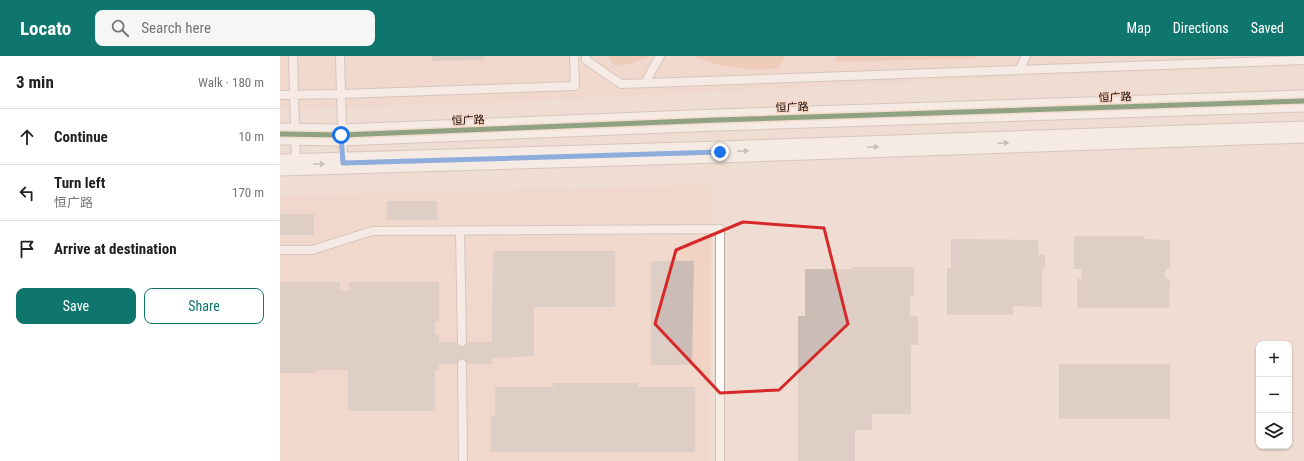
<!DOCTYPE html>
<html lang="en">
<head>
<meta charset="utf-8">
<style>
	:root { --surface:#fff; --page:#f6f6f6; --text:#202124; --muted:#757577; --line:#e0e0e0; --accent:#0f766e }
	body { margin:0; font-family:"Roboto Condensed","Noto Sans SC",sans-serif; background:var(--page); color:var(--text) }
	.controls { position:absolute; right:12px; bottom:12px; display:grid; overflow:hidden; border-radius:8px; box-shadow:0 1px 3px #0004 }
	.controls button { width:36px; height:36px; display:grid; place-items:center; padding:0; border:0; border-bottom:1px solid var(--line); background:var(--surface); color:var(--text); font:20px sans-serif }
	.stop { position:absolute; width:12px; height:12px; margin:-9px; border:3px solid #1a73e8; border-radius:50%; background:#fff }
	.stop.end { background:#1a73e8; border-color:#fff; box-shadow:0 1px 4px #0008 }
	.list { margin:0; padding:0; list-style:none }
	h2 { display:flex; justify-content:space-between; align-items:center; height:52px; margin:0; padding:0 16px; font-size:17px }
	h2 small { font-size:13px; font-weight:400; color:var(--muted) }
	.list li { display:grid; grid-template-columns:26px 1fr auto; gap:12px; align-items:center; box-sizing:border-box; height:56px; padding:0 16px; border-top:1px solid var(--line) }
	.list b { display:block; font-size:15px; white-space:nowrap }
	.list p { margin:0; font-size:13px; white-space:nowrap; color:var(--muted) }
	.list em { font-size:13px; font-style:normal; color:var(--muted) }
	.actions { display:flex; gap:8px; padding:12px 16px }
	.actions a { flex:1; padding:9px 0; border:1px solid var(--accent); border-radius:8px; text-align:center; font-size:14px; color:var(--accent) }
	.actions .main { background:var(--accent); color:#fff }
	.icon { flex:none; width:22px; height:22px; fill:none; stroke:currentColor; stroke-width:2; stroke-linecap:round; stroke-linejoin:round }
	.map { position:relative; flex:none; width:1024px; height:405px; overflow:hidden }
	header { display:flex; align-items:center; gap:24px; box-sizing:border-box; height:56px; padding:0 20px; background:var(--accent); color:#fff }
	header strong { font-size:19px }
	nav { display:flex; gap:22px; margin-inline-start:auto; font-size:14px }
	.search { width:280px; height:36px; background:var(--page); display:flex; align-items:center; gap:10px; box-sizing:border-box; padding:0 14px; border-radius:8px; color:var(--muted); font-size:15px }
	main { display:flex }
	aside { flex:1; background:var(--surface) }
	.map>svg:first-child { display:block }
	.built { fill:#f1d2c3 }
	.green { fill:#f0b89b }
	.building { fill:#cbbcb5 }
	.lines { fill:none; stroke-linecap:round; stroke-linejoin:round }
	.service-casing { stroke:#b9aba4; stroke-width:10 }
	.tertiary-casing { stroke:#b9aba4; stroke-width:23 }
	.service { stroke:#fdfaf8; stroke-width:8 }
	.tertiary { stroke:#fdfaf8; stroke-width:21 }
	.cycleway-casing { stroke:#fad9c8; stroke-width:8 }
	.cycleway { stroke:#1b5e20; stroke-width:5 }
	.oneway { fill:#a09a97 }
	.route { stroke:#1a73e8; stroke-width:5 }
	.marked { fill:none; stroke:#d62828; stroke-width:3; stroke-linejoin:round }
	.labels { text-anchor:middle; stroke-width:3; stroke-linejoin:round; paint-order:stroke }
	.street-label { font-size:11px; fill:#150a05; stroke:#fad9c8 }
</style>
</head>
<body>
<header>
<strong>Locato</strong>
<div class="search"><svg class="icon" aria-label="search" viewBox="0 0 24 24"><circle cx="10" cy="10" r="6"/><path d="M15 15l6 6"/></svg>Search here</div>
<nav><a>Map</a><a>Directions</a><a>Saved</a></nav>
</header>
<main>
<aside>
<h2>3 min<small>Walk · 180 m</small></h2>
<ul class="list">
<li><svg class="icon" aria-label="ahead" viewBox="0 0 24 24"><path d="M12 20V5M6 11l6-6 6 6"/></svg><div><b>Continue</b></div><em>10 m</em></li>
<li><svg class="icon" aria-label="left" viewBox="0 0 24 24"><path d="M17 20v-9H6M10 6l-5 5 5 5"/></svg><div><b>Turn left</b><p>恒广路</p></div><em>170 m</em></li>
<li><svg class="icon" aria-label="arrive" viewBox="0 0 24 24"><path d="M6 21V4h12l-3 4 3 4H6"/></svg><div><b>Arrive at destination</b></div></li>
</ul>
<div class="actions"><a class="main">Save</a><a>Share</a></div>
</aside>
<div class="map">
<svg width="1024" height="405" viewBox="0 0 1024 405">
	<rect width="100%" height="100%" fill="#efdcd3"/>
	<path class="built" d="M0 0H1024V10L725 21 267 44 0 54Z
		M431 129 430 405H0V140Z"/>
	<path class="green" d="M328 0H370L351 8 334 9Z
		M416 0H505L499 12 478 14 438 9 417 2Z
		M557 0H696L699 2 554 6Z"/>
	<path class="building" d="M152 0H204V4L152 5Z
		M107 145H157V164H107Z
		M0 158H34V179H0Z
		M794 180H864V183L890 184V213H885V223H890L889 252H797V223H802V213H794Z
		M671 183 758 184V199H765V213H762V251L733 250V259H667V212H671Z
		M213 195H335V251H254V300L212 302V308H159V314H155V355H68V314H36V317H0V226H60V235H69V226H159V265H155V279H159V286H212Z
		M371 205H414L412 309H371Z
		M573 211H634V240H630V260H638V289H631V358H592V374H575V405H518V260H525V213H573Z
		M779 308H890V363H779Z
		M273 327H358V331H415V396H211V360H215V331H273Z"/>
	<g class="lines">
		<defs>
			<path id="service" d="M13 0 16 107
				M60 0 63 106
				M306 0V4L341 28 1024 4
				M739 14 746 0
				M365 27 380 0
				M0 39 61 38 295 30 294 0
				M180 175 182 286
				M0 194H32L92 175 440 173V405
				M182 308 183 405"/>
			<path id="tertiary" d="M0 78 61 79 437 64 1024 45
				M0 109 440 96 1024 76"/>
		</defs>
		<use href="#service" class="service-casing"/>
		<use href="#tertiary" class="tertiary-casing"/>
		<use href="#service" class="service"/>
		<use href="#tertiary" class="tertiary"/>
		<defs>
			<path id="cycleway" d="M0 78 61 79 437 64 1024 45"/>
		</defs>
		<use href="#cycleway" class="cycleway-casing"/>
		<use href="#cycleway" class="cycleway"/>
	</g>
	<defs><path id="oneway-solid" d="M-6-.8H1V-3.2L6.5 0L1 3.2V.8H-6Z"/></defs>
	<g class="oneway">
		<use href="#oneway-solid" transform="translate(723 87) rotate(-2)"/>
		<use href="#oneway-solid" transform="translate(593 91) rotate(-2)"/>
		<use href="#oneway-solid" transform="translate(463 95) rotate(-2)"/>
		<use href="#oneway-solid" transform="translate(39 108) rotate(-2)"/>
	</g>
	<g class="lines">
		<path class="route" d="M61 79 63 107 440 96"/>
	</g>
	<path d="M0 0H1024V405H0ZM463 166 544 172 568 268 499 334 440 337 375 268 396 194Z" fill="#efdcd3" fill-opacity=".55" fill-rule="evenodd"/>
	<path class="marked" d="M463 166 544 172 568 268 499 334 440 337 375 268 396 194Z"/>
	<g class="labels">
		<g class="street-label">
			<text transform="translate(835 41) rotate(-2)" y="4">恒广路</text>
			<text transform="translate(512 51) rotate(-2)" y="4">恒广路</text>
			<text transform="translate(188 64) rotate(-2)" y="4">恒广路</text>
		</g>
	</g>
</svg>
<div class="controls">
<button>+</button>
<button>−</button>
<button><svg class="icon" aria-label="layers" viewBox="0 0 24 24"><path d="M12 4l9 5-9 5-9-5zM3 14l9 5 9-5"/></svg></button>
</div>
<div class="stop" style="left:61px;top:79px"></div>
<div class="stop end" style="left:440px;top:96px"></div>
</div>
</main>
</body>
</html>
